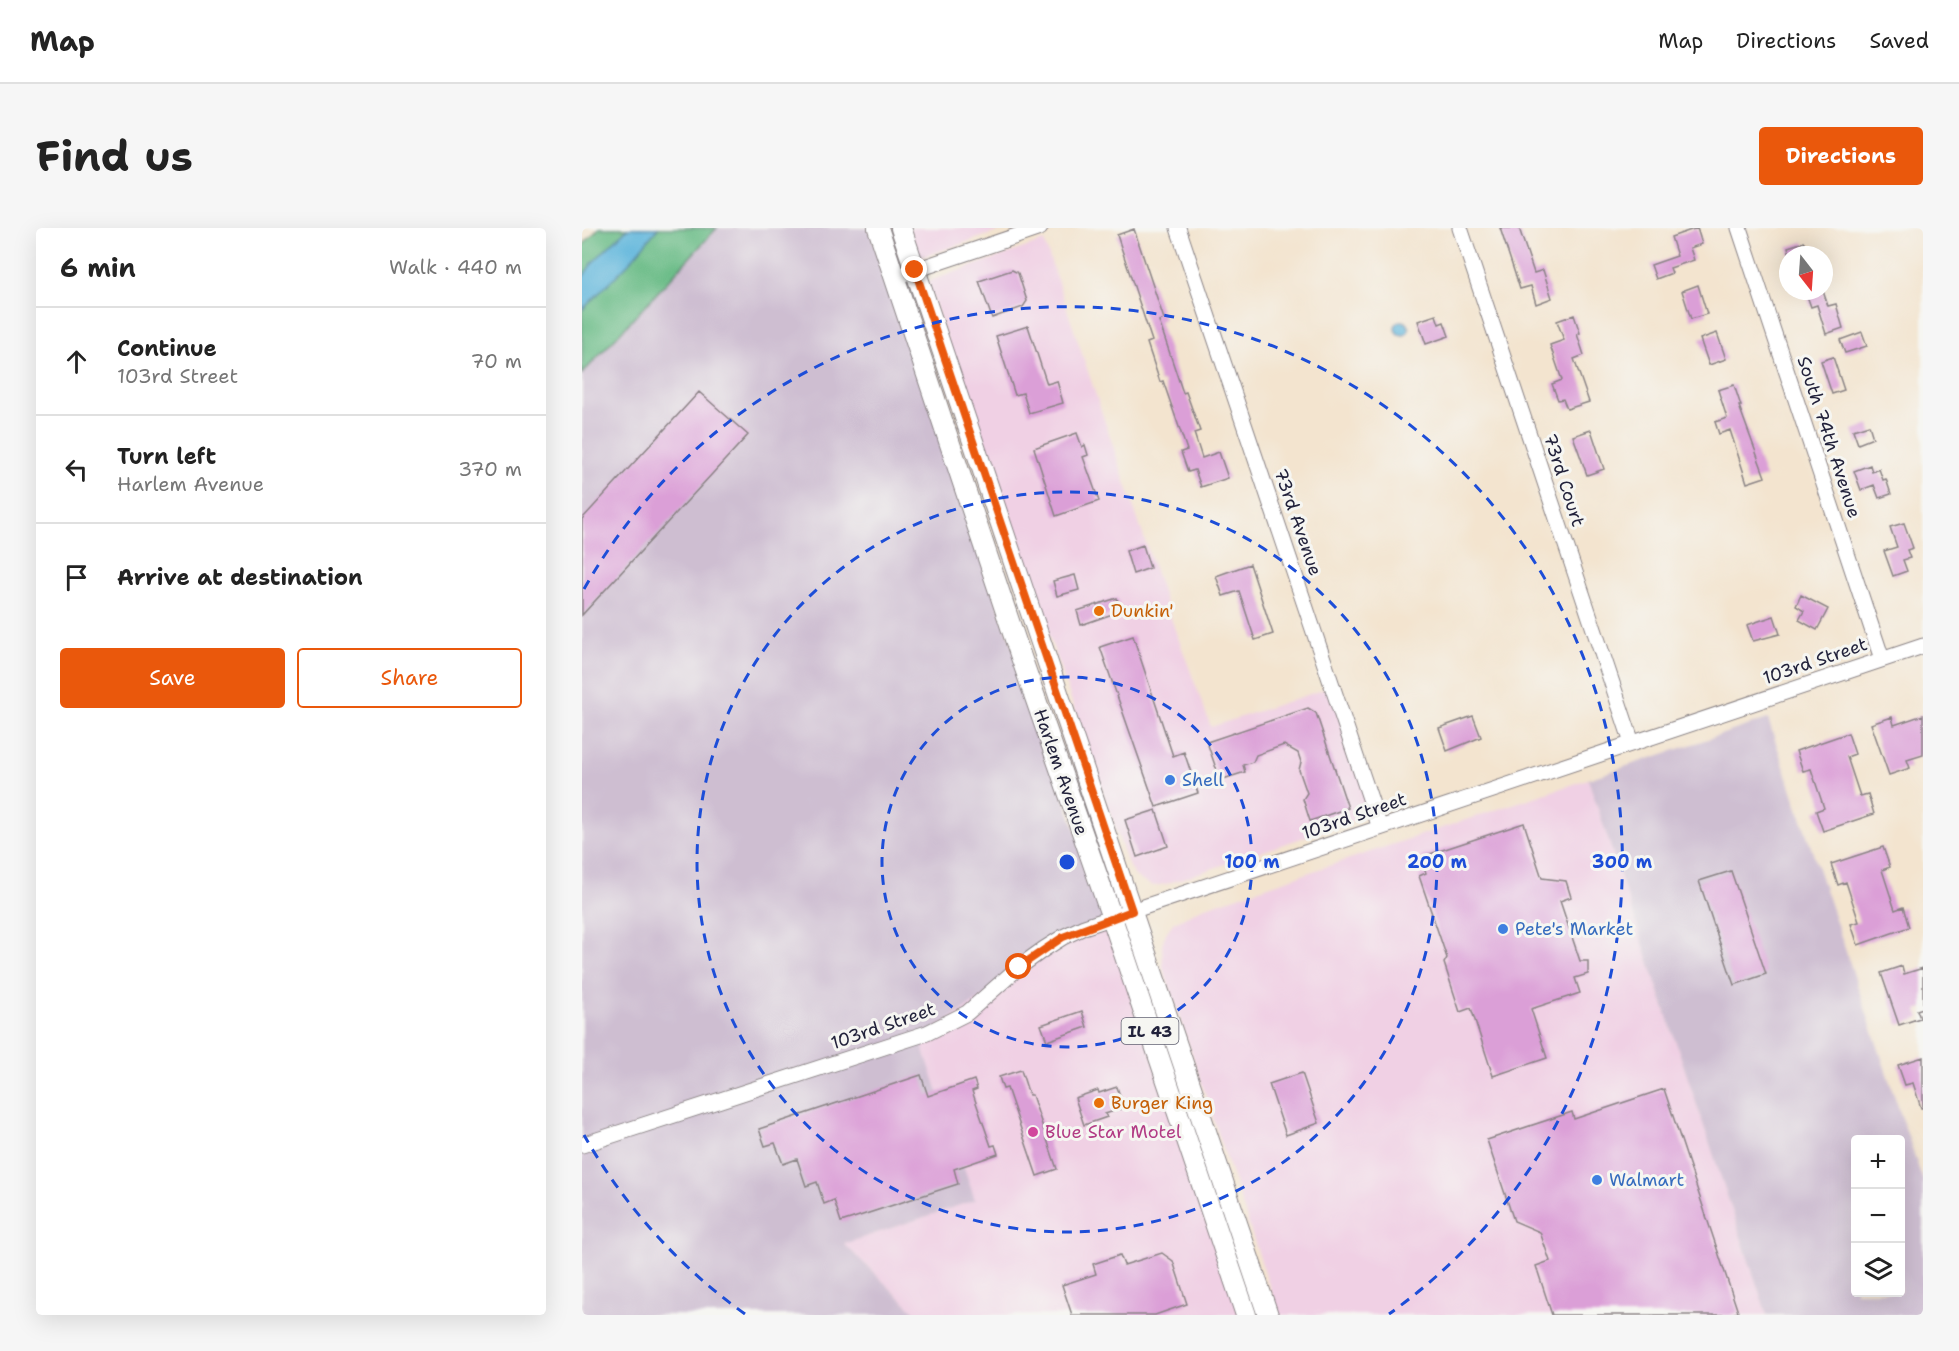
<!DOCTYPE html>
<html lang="en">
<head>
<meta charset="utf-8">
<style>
	:root { --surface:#fff; --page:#f6f6f6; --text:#222; --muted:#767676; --line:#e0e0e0; --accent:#ea580c }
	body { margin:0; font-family:"Shantell Sans",sans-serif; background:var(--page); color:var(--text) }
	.controls { position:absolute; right:18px; bottom:18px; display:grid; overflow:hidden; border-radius:6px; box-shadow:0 6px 24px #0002 }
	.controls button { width:54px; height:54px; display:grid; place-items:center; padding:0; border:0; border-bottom:2px solid var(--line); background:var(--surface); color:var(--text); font:30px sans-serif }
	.compass { position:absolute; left:1197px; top:18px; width:54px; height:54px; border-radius:50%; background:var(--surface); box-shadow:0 6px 24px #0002; rotate:163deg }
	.stop { position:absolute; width:18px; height:18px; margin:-14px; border:4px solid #ea580c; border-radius:50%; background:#fff }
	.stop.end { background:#ea580c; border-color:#fff; box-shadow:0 2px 6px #0008 }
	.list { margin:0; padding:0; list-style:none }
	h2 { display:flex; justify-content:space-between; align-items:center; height:78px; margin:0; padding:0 24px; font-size:26px }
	h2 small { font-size:20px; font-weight:400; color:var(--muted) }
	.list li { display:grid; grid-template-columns:39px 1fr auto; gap:18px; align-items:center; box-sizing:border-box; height:108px; padding:0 24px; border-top:2px solid var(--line) }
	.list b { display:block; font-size:22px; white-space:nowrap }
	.list p { margin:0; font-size:20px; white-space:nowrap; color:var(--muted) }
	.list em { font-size:20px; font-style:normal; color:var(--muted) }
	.actions { display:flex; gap:12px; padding:18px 24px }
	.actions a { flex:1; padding:14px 0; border:2px solid var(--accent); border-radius:6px; text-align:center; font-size:21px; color:var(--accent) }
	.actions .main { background:var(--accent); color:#fff }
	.icon { flex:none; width:33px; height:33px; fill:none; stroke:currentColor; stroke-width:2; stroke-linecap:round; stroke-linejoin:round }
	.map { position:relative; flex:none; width:1341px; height:1087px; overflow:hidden; border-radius:6px }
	header { display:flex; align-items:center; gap:36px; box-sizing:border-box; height:84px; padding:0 30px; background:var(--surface); border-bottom:2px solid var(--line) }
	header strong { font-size:28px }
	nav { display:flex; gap:33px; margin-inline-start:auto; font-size:21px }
	.intro { display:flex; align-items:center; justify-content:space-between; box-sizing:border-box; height:144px; padding:0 36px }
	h1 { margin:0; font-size:42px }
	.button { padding:15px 27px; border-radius:6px; background:var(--accent); color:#fff; font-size:21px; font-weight:700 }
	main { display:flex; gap:36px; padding:0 36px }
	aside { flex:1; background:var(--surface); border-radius:6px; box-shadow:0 6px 24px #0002 }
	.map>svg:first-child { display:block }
	.built { fill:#f0d0e4 }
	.industrial { fill:#cebed1; fill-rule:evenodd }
	.forest { fill:#6abc87; stroke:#466f61; stroke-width:1.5 }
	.water { fill:#5fb6dc; stroke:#406c8c; stroke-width:1.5 }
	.building { fill:#db9fd7 }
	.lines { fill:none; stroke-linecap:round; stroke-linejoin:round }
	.minor-casing { stroke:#8a8385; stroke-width:17 }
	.major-casing { stroke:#8a8385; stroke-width:22 }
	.minor { stroke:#fff; stroke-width:15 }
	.major { stroke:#fff; stroke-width:20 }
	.route { stroke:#ea580c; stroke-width:8 }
	.ring { fill:none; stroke:#1d4ed8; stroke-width:3; stroke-dasharray:10 8 }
	.food-dot { fill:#e8710a; stroke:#f6f6f2; stroke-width:2 }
	.shop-dot { fill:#3f7fe0; stroke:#f6f6f2; stroke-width:2 }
	.hotel-dot { fill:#d1479c; stroke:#f6f6f2; stroke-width:2 }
	.labels { text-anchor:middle; stroke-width:6; stroke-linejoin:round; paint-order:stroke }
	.shield { fill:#f6f6f2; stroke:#626272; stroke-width:1.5 }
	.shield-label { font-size:16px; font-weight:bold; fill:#22223b }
	.street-label { font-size:18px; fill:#22223b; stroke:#f6f6f2 }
	.food-label { font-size:18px; fill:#c56008; stroke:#f6f6f2; text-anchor:start }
	.shop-label { font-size:18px; fill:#366cbe; stroke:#f6f6f2; text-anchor:start }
	.hotel-label { font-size:18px; fill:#b23c85; stroke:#f6f6f2; text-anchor:start }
	.centre { fill:#1d4ed8; stroke:#f6f6f2; stroke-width:3 }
	.ring-label { font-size:18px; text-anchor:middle; font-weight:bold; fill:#1d4ed8; stroke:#f6f6f2; stroke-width:6; stroke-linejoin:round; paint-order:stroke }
</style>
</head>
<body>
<header>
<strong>Map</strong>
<nav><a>Map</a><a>Directions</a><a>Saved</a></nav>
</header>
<div class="intro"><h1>Find us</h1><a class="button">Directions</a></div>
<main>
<aside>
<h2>6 min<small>Walk · 440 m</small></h2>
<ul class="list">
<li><svg class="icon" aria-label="ahead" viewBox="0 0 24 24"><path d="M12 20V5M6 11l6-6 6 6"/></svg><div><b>Continue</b><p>103rd Street</p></div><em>70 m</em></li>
<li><svg class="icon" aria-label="left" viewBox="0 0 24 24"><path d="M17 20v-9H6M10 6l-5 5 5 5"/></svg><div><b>Turn left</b><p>Harlem Avenue</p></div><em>370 m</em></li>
<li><svg class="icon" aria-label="arrive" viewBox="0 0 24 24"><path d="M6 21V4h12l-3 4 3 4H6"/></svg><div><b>Arrive at destination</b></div></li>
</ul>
<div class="actions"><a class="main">Save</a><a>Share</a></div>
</aside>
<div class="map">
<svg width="1341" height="1087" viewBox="0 0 1341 1087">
	<rect width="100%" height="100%" fill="#f6f6f2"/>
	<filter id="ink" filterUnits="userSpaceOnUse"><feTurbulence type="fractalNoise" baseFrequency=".0167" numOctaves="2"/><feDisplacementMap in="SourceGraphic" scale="12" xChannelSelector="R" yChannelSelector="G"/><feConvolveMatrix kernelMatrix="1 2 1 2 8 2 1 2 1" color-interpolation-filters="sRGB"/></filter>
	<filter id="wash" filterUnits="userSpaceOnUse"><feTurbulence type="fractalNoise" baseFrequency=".008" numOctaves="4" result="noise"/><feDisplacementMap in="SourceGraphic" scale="24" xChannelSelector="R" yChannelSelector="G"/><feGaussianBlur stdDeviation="1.35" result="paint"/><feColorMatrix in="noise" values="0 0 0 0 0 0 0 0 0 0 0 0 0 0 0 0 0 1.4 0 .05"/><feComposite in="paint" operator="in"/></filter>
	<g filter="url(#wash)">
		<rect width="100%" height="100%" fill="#f3e4cf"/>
		<path class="built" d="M327 0H427L337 30Z
			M462 13 590 393 629 499 749 459 791 586 584 656 571 658 560 653 553 648 547 639 345 54Z
			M1006 551 1185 1087H697L581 740 580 716 584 705 591 695 618 681Z
			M525 694 658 1087H336L262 1016 392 972 337 811 462 722Z"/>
		<path class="industrial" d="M135 0H287L525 694 498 703 338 811 393 972 262 1016 336 1087H0V146Z
			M1186 491 1341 953V1087H1185L1006 551ZM1274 912H1318V1064H1274Z"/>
		<path class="forest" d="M17 0H46L0 50V18Z
			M76 0H135L0 146V82Z"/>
		<path class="water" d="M46 0H76L47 35 0 82V50L11 34Z
			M813 100a7 7 0 1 1 14 0a7 7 0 1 1-14 0Z"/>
		<g id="blocks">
			<path class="building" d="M918 0H937L952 45 961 42 970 70 954 76 949 58 938 61Z
				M1115 0 1120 16 1108 20 1112 32 1088 40 1090 45 1074 51 1069 37 1095 28 1089 9Z
				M552 1 582 91 577 93 601 165 604 164 618 203 612 205 620 230 637 224 646 250 619 259 613 242 606 244 599 224 605 222 581 153 578 154 565 115 570 113 535 7Z
				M1222 14 1226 27H1208L1206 19Z
				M430 42 436 45 445 73 441 79 410 90 397 53Z
				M1116 57 1125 86 1109 91 1100 63Z
				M1230 63H1241L1246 78 1254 76 1261 100 1244 106 1235 77 1229 79 1224 65Z
				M854 87 857 96 862 94 867 108 844 116 836 93Z
				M992 87 998 105 995 106 1002 127 992 131 1007 174 985 181 981 171 976 172 970 156 980 152 968 117 982 112 975 93Z
				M446 98 465 156 475 153 481 175 447 185 441 165 433 167 414 108Z
				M1280 104 1285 118 1263 125 1258 112Z
				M1135 105 1144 131 1127 137 1118 111Z
				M1251 129 1262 162 1250 166 1239 133Z
				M1152 157 1159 178H1157L1183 249 1165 255 1148 202 1137 206 1133 194 1145 190 1136 162Z
				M117 164 166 207 0 387V291Z
				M1287 197 1291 210 1276 216 1271 202Z
				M1009 202 1022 241 1005 247 991 208Z
				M495 205 500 219 503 217 506 227 501 229 517 273 474 288 452 220Z
				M1288 237 1290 244 1297 241 1301 252 1304 251 1309 266 1297 270 1292 257 1279 262 1272 243Z
				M1322 295 1331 320 1325 322 1328 330 1321 332 1325 343 1311 348 1302 323 1315 319 1308 299Z
				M561 317 568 340 551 346 544 323Z
				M668 336 691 406 673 412 657 363 641 368 634 348Z
				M493 347 497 362 475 368 471 353Z
				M1219 367 1246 381 1235 402 1217 392 1222 383 1214 378Z
				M535 370 539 383 499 397 495 383Z
				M1192 388 1198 406 1171 413 1165 397Z
				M551 408 591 528 602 524 616 565 574 579 518 419Z
				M726 480 734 485 766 580 728 593 721 571 725 565 717 542 719 534 716 525 702 517 674 527 671 534 661 537 663 544 638 552 625 514Z
				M1341 487V527L1325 532 1328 540 1307 547 1289 496 1310 489 1312 497Z
				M891 488 899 509 865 523 857 500Z
				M1266 505 1273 526 1265 529 1278 568 1286 566 1292 586 1241 603 1234 583 1242 580 1229 541 1221 543 1214 523Z
				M574 582 586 618 555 629 543 592Z
				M942 595 960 650 984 653 989 669 978 673 998 733H1006V746L993 750 998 765 949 781 965 830 911 848 889 780 878 784 862 735 865 730 837 648 844 645 839 629Z
				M1301 619 1308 639 1300 642 1313 682 1321 679 1327 699 1276 717 1269 696 1277 694 1264 654 1256 657 1249 636Z
				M1149 643 1184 746 1152 757 1117 653Z
				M1320 738 1322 746 1341 740V780L1335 782 1338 790 1317 797 1299 745Z
				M500 783 505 799 465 813 459 797Z
				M1341 829V880H1339L1331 855 1323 857 1316 837Z
				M439 842 447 867H450L475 941 455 948 425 860 421 861 417 849Z
				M720 845 737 895 704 907 687 856Z
				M339 847 346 868 392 852 395 861 390 863 409 918 413 917 416 926 372 941 376 956 259 994 252 972 242 976 235 954 224 958 215 931 201 936 193 915 183 918 177 901Z
				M535 859 542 880 523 886 525 889 502 897 493 870 516 862 517 865Z
				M1082 861 1156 1084 1148 1087H970L954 1038 968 1033 958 1004 932 993 905 912 990 884 992 891Z
				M580 1025 591 1033 605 1076 573 1087H490L480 1057 514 1046 511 1036 538 1027 542 1037Z"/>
		</g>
	</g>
	<g filter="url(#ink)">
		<use href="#blocks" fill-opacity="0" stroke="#8a8385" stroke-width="1.5"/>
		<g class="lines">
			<defs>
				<path id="minor" d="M596 0 798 600
					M878 0 1050 515
					M1157 0 1300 431
					M313 49 458 0
					M0 917 345 805 385 785 437 739 462 721 481 709 502 699 1341 418"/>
				<path id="major" d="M296 0 438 426 530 690 664 1087
					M319 0 686 1087"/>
			</defs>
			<use href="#minor" class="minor-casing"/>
			<use href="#major" class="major-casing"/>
			<use href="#minor" class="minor"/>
			<use href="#major" class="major"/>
		</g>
	</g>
	<g class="lines" filter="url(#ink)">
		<path class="route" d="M333 42 550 683 481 709 437 739"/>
	</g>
	<g class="ring">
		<circle cx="485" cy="634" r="185"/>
		<circle cx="485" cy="634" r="370"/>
		<path d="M163 1086A555 555 0 0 1 2 907M2 361A555 555 0 1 1 807 1086"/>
	</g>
	<g class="food-dot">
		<circle cx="517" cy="383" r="6"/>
		<circle cx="517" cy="875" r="6"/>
	</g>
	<g class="shop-dot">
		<circle cx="588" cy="552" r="6"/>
		<circle cx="921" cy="701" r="6"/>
		<circle cx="1015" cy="952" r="6"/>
	</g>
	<circle class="hotel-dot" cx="451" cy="904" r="6"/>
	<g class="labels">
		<rect class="shield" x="539.5" y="790" width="57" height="26" rx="4.5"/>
		<g class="shield-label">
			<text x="568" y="809">IL 43</text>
		</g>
		<g class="street-label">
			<text transform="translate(1247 209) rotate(72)" y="6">South 74th Avenue</text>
			<text transform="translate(982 252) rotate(72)" y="6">73rd Court</text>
			<text transform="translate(716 294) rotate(71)" y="6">73rd Avenue</text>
			<text transform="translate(1233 433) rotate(-19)" y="6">103rd Street</text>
			<text transform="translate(479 544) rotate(71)" y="6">Harlem Avenue</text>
			<text transform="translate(772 588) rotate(-19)" y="6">103rd Street</text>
			<text transform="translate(301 798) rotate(-19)" y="6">103rd Street</text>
		</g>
		<g class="food-label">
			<text x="529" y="389">Dunkin'</text>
			<text x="529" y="881">Burger King</text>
		</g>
		<g class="shop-label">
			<text x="600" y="558">Shell</text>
			<text x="933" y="707">Pete's Market</text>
			<text x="1027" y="958">Walmart</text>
		</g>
		<g class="hotel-label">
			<text x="463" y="910">Blue Star Motel</text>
		</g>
	</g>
	<circle cx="485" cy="634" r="9" class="centre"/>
	<g class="ring-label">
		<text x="670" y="640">100 m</text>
		<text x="855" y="640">200 m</text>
		<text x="1040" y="640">300 m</text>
	</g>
</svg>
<div class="controls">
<button>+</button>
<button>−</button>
<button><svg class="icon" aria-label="layers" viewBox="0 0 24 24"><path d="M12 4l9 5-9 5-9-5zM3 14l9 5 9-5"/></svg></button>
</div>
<svg class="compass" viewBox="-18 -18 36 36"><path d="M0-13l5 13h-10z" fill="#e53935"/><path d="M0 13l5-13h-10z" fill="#767676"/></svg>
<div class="stop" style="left:437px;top:739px"></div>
<div class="stop end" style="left:333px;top:42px"></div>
</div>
</main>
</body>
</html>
